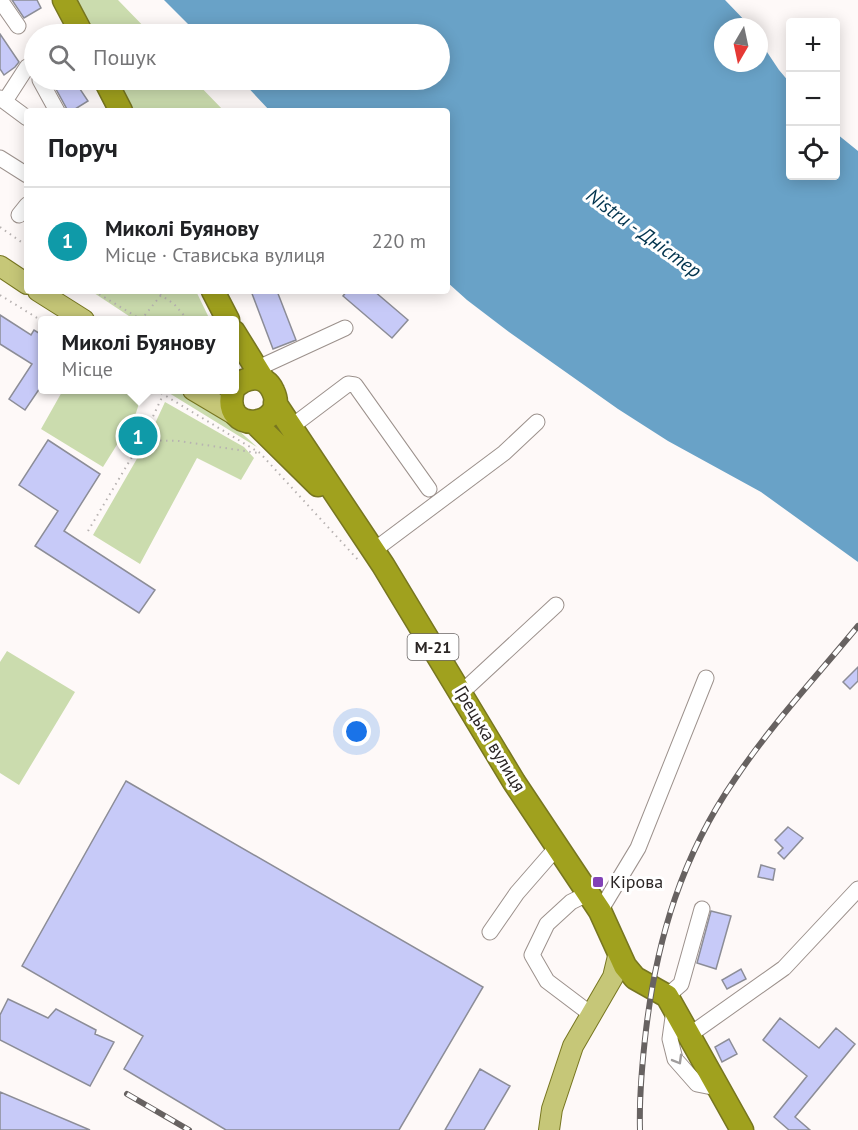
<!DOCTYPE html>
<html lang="uk">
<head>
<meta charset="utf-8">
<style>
	:root { --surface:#fff; --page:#f2f2f2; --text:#202124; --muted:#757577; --line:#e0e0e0; --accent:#111827 }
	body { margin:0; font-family:"PT Sans",sans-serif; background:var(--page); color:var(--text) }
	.controls { position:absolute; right:18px; top:18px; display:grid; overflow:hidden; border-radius:6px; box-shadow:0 3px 15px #0003 }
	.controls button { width:54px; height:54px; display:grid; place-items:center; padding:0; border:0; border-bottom:2px solid var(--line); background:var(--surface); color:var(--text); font:30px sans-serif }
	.compass { position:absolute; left:714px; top:18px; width:54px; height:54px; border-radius:50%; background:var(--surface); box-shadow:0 3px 15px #0003; rotate:189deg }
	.you { position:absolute; left:357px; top:732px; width:21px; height:21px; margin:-15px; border:4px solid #fff; border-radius:50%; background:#1a73e8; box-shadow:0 0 0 9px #1a73e833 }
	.badge { display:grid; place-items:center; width:39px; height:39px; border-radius:50%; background:var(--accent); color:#fff; font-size:20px; font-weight:700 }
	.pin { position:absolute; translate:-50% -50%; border:3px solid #fff; box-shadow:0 2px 6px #0006 }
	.popup { position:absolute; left:38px; top:316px; width:201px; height:78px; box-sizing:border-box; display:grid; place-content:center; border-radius:6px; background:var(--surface); filter:drop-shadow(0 2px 4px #0005); font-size:20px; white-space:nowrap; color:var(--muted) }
	.popup b { font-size:22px; color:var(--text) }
	.popup::after { content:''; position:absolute; left:50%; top:100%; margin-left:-12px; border:12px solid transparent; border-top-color:var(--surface) }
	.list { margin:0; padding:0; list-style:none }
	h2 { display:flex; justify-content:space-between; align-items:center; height:78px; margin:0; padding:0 24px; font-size:26px }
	h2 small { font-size:20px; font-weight:400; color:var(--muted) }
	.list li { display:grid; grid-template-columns:39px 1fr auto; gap:18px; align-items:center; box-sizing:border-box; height:108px; padding:0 24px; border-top:2px solid var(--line) }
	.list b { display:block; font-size:22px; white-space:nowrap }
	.list p { margin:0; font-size:20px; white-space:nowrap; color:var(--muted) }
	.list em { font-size:20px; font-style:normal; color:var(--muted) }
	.icon { flex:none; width:33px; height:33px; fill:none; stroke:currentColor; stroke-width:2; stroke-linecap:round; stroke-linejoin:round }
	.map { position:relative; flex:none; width:858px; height:1130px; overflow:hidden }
	.search { position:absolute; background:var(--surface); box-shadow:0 3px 15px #0003; left:24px; top:24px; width:426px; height:66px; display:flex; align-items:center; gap:15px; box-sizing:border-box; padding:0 21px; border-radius:33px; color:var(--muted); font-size:22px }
	.panel { position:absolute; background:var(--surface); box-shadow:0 3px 15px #0003; left:24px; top:108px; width:426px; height:186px; border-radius:6px }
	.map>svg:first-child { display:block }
	.green { fill:#cbdcae }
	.water { fill:#69a2c7 }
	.building { fill:#c7caf8; stroke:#8c8d97; stroke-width:1.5 }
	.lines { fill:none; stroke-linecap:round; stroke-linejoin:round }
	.minor-casing { stroke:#9c918c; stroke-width:17 }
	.major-casing { stroke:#777620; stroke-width:22 }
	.highway-casing { stroke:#777620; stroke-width:25 }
	.path { stroke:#b7b2b1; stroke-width:2; stroke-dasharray:1.5 4.5; stroke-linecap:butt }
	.minor { stroke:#fff; stroke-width:15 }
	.major { stroke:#c6c778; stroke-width:20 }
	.highway { stroke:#a0a11e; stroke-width:22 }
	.rail-casing { stroke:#676261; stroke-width:6 }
	.rail { stroke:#fff; stroke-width:4; stroke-dasharray:11; stroke-linecap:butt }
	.oneway { stroke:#a09d9d }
	.poi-dot { fill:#8241b6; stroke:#fff; stroke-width:2 }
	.labels { text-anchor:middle; stroke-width:6; stroke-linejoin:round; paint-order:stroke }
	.shield { fill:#fff; stroke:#6b6766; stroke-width:1.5 }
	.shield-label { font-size:16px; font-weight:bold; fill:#2b2625 }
	.street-label { font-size:18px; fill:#2b2625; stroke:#fff }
	.poi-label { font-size:18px; fill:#2b2625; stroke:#fff; text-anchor:start }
	.water-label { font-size:20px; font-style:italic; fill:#02344e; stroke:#fff }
</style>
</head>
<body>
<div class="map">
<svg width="858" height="1130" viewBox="0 0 858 1130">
	<rect width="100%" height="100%" fill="#fef9f8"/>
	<path class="green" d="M75 0H118L151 34H93Z
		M117 80H194L224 111H134Z
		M91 291H196L210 320H135Z
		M63 390H140L143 391 135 416 103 467 41 429Z
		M171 390H179L236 428 257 447 169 393Z
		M165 402 244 447 254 458 241 480 197 458 140 564 93 535 146 443Z
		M7 651 75 692 19 785 0 773V662Z"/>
	<path class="water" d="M164 0H725L751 27H723V63H759V40L779 70 790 83V176H836V125L837 134 858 151V562L761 492 668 441 618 409 509 332 467 300 447 282V111H270L241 80H440V34H198Z"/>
	<path class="building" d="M12 0H37L41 8 24 18Z
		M0 34 19 62 15 67 4 75 0 69Z
		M51 80H74L88 101 72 111H68Z
		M251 291H277L296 340 273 349Z
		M347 291H374L408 320 392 338 343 296Z
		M0 315 31 335 34 330 42 335V385L25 410 9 399 32 364 0 344Z
		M48 440 100 474 64 531 155 590 139 613 35 546 58 511 19 485Z
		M858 667V681L850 689 843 682Z
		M126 781 483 987 399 1130H226L124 1069 143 1036 22 966Z
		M788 827 803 838 784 859 778 853 783 848 775 840Z
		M761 865 775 869 773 880 758 877Z
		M711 911 731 916 716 969 697 963Z
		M741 969 746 979 727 989 722 980Z
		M8 999 48 1018 56 1009 96 1030 95 1034 114 1042 90 1086 0 1040V1015Z
		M780 1018 819 1048 836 1028 855 1044 795 1117 810 1130H789L774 1117 807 1076 763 1040Z
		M729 1039 737 1054 722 1062 715 1047Z
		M480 1069 510 1086 484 1130H445Z
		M0 1092 90 1130H0Z"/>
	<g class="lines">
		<defs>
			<path id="minor" d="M0 0 18 26
				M40 80 57 111
				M0 98 27 118
				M5 101 27 67 34 64
				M0 158 27 175
				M19 215 27 205
				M256 369 345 328
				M291 427 340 390 348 384 355 385 429 489
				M373 551 504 453 537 422
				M461 693 556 605
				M589 893 571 902 547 924 532 955 547 981 592 1015
				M600 911 638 848 706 678
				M490 932 517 893 558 846
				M667 996 681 984 702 909
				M674 1010 670 1039 675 1059 697 1084 717 1088
				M688 1036 784 968 858 889"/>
			<path id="major" d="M0 266 27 284
				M38 291 84 320
				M193 390 235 415
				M549 1130 552 1109 573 1046 613 977 619 952"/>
			<path id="highway" d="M64 0 82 34
				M105 80 121 111
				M213 291 228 320
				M234 332 263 379
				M233 390C220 437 290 427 273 391 265 373 246 376 234 388
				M275 403 383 565 514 782 600 911 625 966 635 978 667 996 742 1130
				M254 422 318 485"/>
		</defs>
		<use href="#minor" class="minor-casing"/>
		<use href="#major" class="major-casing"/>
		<use href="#highway" class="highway-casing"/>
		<path class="path" d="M0 227 27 246
			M94 291 142 320
			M155 291 174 304 188 320
			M0 295 42 321
			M141 320 161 295
			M156 390 260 453 360 562
			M142 440 179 441 258 453
			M88 531 142 440 163 395"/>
		<use href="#minor" class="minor"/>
		<use href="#major" class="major"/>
		<use href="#highway" class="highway"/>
		<defs>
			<path id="rail" d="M127 1094 189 1130
				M640 1130C639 1096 642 1064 646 1030 657 938 682 856 735 779 771 725 817 676 858 626"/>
		</defs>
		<use href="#rail" class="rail-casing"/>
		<use href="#rail" class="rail"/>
	</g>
	<defs><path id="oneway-chevron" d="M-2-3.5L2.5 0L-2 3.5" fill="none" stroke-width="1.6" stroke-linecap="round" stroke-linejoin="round" transform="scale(1.5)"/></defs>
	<use class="oneway" href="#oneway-chevron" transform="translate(678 1060) rotate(60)"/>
	<rect class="poi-dot" x="592" y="876" width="12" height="12" rx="3"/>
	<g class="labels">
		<rect class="shield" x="407.5" y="634" width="51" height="26" rx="4.5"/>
		<g class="shield-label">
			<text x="433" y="653">М-21</text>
		</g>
		<g class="street-label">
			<text transform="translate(490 739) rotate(59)" y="6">Грецька вулиця</text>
		</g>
		<g class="poi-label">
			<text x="610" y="888">Кірова</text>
		</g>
		<g class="water-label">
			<text transform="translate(644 233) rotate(36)" y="7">Nistru - Дністер</text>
		</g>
	</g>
</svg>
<div class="controls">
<button>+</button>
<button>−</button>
<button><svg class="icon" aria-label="locate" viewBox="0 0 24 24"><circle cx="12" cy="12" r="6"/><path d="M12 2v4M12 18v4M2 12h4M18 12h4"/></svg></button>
</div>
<svg class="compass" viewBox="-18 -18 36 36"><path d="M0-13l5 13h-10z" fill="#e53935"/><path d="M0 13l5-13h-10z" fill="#757577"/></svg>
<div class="you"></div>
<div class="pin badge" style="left:138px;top:436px;background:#0f9aa8">1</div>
<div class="popup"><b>Миколі Буянову</b>Місце</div>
<div class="search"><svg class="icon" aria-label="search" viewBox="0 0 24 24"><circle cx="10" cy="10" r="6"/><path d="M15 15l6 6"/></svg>Пошук</div>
<section class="panel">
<h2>Поруч<small></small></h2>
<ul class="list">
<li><span class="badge" style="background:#0f9aa8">1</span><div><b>Миколі Буянову</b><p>Місце · Стависька вулиця</p></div><em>220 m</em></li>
</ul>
</section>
</div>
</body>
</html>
